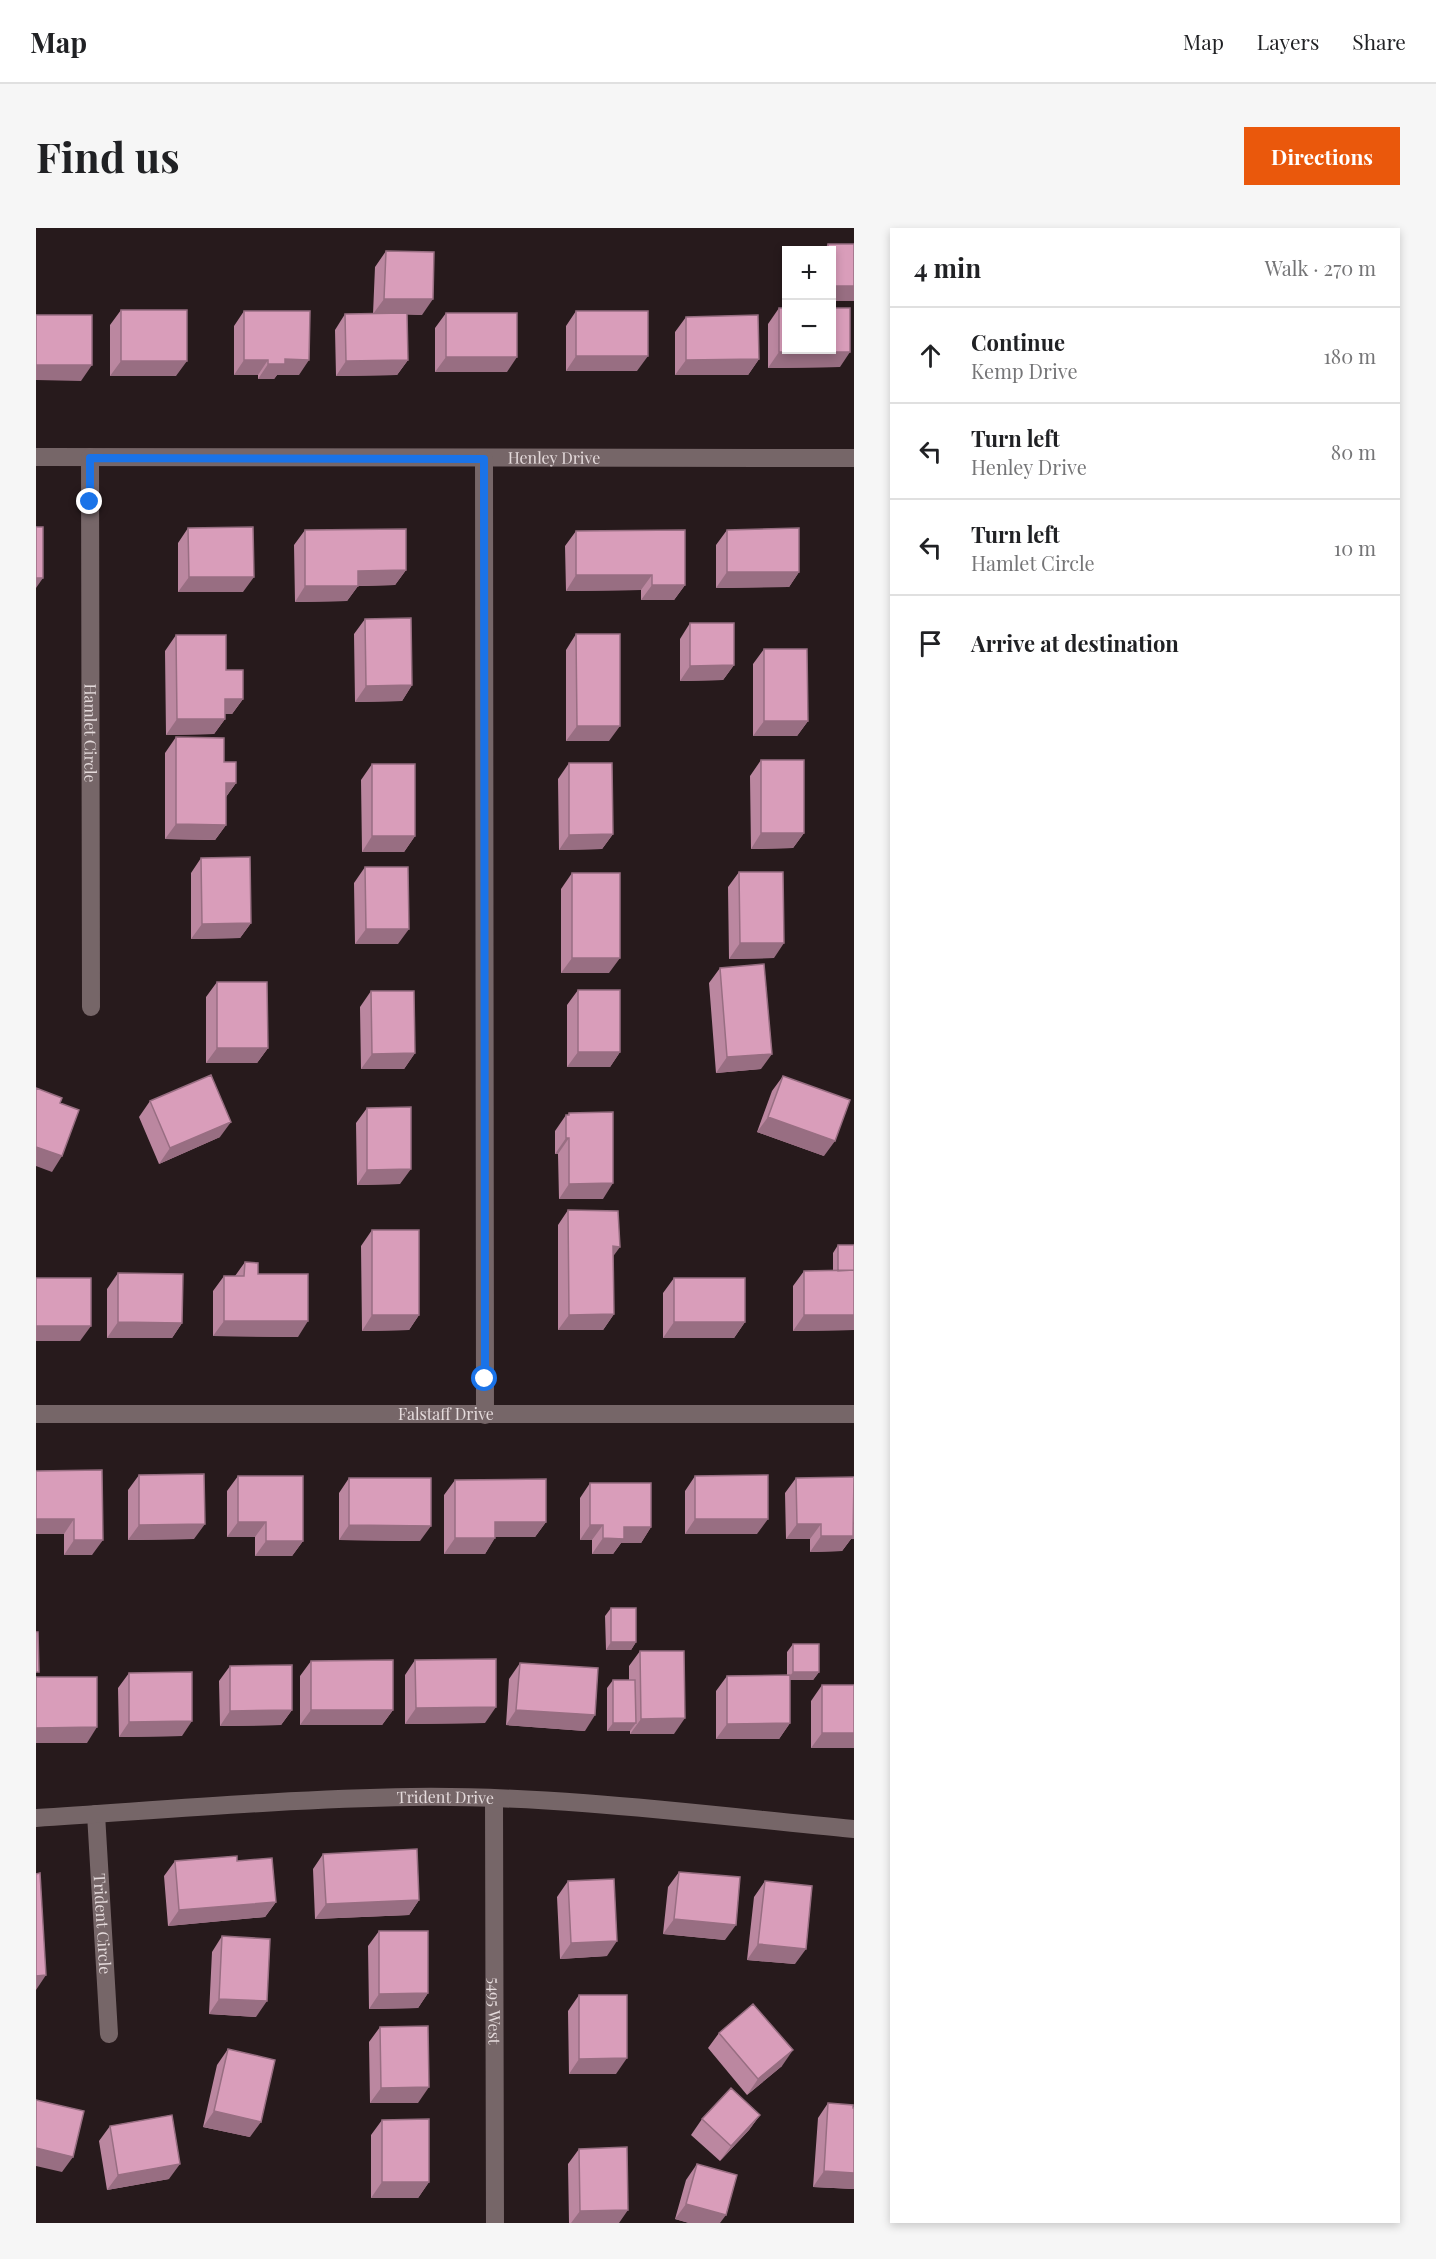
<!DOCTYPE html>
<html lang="en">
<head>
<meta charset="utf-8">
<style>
	:root { --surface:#fff; --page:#f6f6f6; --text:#202124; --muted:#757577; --line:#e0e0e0; --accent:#ea580c }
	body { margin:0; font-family:"Playfair Display",serif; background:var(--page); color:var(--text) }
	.controls { position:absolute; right:18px; top:18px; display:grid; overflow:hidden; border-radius:0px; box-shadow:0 3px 9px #0003 }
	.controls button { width:54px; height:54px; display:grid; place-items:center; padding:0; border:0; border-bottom:2px solid var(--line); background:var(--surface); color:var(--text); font:30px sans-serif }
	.stop { position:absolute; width:18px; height:18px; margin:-14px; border:4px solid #1a73e8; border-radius:50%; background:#fff }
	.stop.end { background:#1a73e8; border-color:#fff; box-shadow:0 2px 6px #0008 }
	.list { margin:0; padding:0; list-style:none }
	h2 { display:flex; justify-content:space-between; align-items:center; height:78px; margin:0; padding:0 24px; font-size:26px }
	h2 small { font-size:20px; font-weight:400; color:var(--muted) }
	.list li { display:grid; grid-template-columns:39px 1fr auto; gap:18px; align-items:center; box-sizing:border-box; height:96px; padding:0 24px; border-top:2px solid var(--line) }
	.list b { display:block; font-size:22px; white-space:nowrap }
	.list p { margin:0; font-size:20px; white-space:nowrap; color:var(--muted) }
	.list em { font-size:20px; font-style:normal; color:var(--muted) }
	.icon { flex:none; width:33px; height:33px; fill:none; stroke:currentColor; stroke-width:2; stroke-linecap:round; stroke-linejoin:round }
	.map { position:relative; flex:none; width:818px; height:1995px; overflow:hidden; border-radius:0px }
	header { display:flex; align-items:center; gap:36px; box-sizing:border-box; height:84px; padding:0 30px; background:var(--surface); border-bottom:2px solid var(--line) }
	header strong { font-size:28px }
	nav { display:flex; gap:33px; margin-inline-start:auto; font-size:21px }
	.intro { display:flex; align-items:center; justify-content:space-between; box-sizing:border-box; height:144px; padding:0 36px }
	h1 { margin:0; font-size:42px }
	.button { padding:15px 27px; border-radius:0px; background:var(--accent); color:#fff; font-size:21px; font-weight:700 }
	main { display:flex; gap:36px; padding:0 36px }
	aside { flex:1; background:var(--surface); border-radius:0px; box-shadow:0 3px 9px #0003 }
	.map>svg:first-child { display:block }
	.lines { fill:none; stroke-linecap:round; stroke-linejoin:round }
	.minor { stroke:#766668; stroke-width:18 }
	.wall { fill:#bb87a0 }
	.shaded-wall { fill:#986e82 }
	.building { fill:#d99dba; stroke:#986e82; stroke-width:1.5 }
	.route { stroke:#1a73e8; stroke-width:8 }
	.labels { text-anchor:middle; stroke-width:6; stroke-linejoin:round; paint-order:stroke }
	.street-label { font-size:16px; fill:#e5dbdc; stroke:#271a1c }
</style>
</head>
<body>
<header>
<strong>Map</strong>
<nav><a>Map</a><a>Layers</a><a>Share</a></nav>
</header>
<div class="intro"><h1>Find us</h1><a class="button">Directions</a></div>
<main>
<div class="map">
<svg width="818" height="1995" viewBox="0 0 818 1995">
	<rect width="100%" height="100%" fill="#271a1c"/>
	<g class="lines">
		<g class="minor">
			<path id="s1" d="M0 229 818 230"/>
			<path id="s2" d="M54 229 55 779"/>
			<path d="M448 231 449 1187"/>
			<path id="s3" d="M0 1186H818"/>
			<path id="s4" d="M458 1571 459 1995"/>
			<path id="s5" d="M60 1586 73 1806"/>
			<path id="s6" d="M0 1590C125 1582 250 1571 375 1569 523 1567 671 1587 818 1601"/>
		</g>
	</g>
	<path class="wall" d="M792 16H818V73H795V22H788Z
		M350 23 386 87 371 86 372 132 361 147 300 148 299 102 309 86H337L339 39Z
		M743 80 804 139 732 140V96Z
		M85 82 140 148H74V97Z
		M208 83 263 147H241L238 151H222V147H198V98Z
		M540 83 601 143H530V98Z
		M410 85 471 144H399V100Z
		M650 89 723 131 712 147H639V104Z
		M152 300 207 364H142V315Z
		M269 302 370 342 359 357 322 358 311 373 259 374 258 317Z
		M691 302 763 344 753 359 680 360V317Z
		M540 303 649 357 638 372H605V362L530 363 529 318Z
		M329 391 376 457 366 473 319 474 318 406Z
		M654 395 698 437 687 452 644 453V411Z
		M540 406 573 513H530V422Z
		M140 407 190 442 207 471 196 486H189V491L178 506 130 507 129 423Z
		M728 421 772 493 761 508H717V436Z
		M140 509 188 534 200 555 190 569V597L179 612 129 611V525Z
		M725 532 768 605 757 620 715 621 714 548Z
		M533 535 577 606 566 621 523 622 522 551Z
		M336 536 379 608 368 624H326L325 552Z
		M165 630 215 695 204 710 155 711V645Z
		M329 639 362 716H319L318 655Z
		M703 644 738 730 693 731 692 659Z
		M536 645 573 745H525V661Z
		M684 740 725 841 680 845 673 755Z
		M181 754 232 820 221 835H170V769Z
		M542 762 584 824 574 839H531V777Z
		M335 763 379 825 368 841H325L324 779Z
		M747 848 788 928 721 904 736 863Z
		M114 873 184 909 123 936 103 889Z
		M331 880 364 956 321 957 320 895Z
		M533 885 567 971H523L522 926H519V903L530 887H532Z
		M532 982 577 1027 578 1086 567 1102H522V997Z
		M336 1002 383 1087 373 1102 326 1103 325 1018Z
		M802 1017H818V1102L757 1103V1058L768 1043H797V1025Z
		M209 1034 222 1046 262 1109 177 1108V1063L188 1048H199Z
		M82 1045 146 1095 136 1110H71V1061Z
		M638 1050 709 1094 698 1110H627V1065Z
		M66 1242 56 1327H28V1306H0V1243Z
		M103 1247 158 1311 92 1312V1262Z
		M202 1248 267 1313 256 1328H219V1309H191V1263Z
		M659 1248 721 1306H649V1263Z
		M313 1250 384 1313 303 1312V1265Z
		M760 1250 815 1311 806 1323 774 1324V1311H750L749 1265Z
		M419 1252 510 1294 499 1309H459L449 1326H408V1267Z
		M554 1255 615 1299 605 1315H585L577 1326H556V1312H544V1270Z
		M575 1380 600 1414 595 1422H570L569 1388Z
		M757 1416 783 1444 777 1452H754V1495L743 1511H680V1463L691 1448 751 1447V1424Z
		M604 1423 638 1506H594V1503H571V1460L577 1452H593V1438Z
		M379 1432 449 1495 369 1496V1447Z
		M275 1433 357 1482 346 1497H264V1448Z
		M484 1435 549 1503 470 1497 473 1451Z
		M194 1438 256 1482 245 1497 184 1498 183 1453Z
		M93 1445 146 1508 83 1509 82 1460Z
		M786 1457 818 1520H775V1473Z
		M287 1626 383 1672 373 1687 279 1691 277 1641Z
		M139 1633 240 1674 229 1689 132 1698 128 1648Z
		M643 1644 689 1712 627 1706 632 1659Z
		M532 1653 571 1728 524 1731 521 1669Z
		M729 1653 759 1736 711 1732 718 1669Z
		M343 1703 392 1765 382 1780 333 1781 332 1718Z
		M186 1708 220 1789 173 1786 176 1724Z
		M543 1767 580 1846H533L532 1783Z
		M344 1799 382 1875H334L333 1814Z
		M683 1805 746 1838 711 1867 672 1820Z
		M192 1821 214 1909 167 1899 181 1837Z
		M792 1875 818 1880V1961L777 1959 782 1890Z
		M724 1887 713 1902 684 1933 655 1907 666 1891Z
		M346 1892 393 1954 382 1970H335V1907Z
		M74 1898 133 1951 71 1962 63 1913Z
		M543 1921 583 1995H533L532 1936Z
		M661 1936 684 1995H653L639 1991 650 1952Z"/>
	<path class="shaded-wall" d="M795 58H818V73H795Z
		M348 71H397L386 87 337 86Z
		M743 124H814L804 139 732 140Z
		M540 128H612L601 143H530Z
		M410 129H481L471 144H399Z
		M249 131 273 132 263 147H241L238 151H222L232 136Z
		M723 131 712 147H639L650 132Z
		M208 132H232L222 147H198Z
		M372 132 361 147 300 148 310 133Z
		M85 133H151L140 148H74Z
		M0 137H56L45 153 0 152Z
		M370 342 359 357 322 358 311 373 259 374 269 358 322 343Z
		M691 344H763L753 359 680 360Z
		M540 347H616L605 362 530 363Z
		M153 349H218L207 364H142Z
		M0 350H7L0 360Z
		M616 357H649L638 372H605Z
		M698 437 687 452 644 453 654 438Z
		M376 457 366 473 319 474 330 458Z
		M189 471H207L196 486H178Z
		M141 491H189L178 506 130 507Z
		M728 493H772L761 508H717Z
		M541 498H584L573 513H530Z
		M190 555H200L189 570Z
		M140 596 190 597 179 612 129 611Z
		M725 605H768L757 620 715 621Z
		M577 606 566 621 523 622 533 607Z
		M336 608H379L368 624H326Z
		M215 695 204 710 155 711 166 696Z
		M330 701H373L362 716H319Z
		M704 715H748L738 730 693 731Z
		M536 730H584L573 745H525Z
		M181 820H232L221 835H170Z
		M542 824H584L574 839H531Z
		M379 825 368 841H325L336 826Z
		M736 826 725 841 680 845 691 829Z
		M732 889 799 913 788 928 721 904Z
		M195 894 184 909 123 936 134 920Z
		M530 910H533L522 926H519Z
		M0 919 26 928 16 944 0 938Z
		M375 941 364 956 321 957 331 942Z
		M577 955 567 971H523L533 956Z
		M577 1018 584 1019 573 1034Z
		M578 1086 567 1102H522L533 1087Z
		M336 1087H383L373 1102 326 1103Z
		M768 1087H818V1102L757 1103Z
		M188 1093H272L262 1109 177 1108Z
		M82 1094 146 1095 136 1110H71Z
		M638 1094H709L698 1110H627Z
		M0 1098H55L44 1113H0Z
		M0 1291H38L28 1306H0Z
		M659 1291H732L721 1306H649Z
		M202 1294H230L219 1309H191Z
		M459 1294H510L499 1309H449Z
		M169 1296 158 1311 92 1312 103 1297Z
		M761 1296H785L774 1311H750Z
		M818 1296V1311H815L806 1323 774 1324 785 1308Z
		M313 1297 395 1298 384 1313 303 1312Z
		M554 1297H567L556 1312H544Z
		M588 1299H615L605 1315H585L577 1326H556L567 1310Z
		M419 1310H459L449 1326H408Z
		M38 1312H67L56 1327H28Z
		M230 1313H267L256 1328H219Z
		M575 1414H600L595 1422H570Z
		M757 1444H783L777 1452H751Z
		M460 1479 449 1495 369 1496 380 1480Z
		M256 1482 245 1497 184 1498 194 1483Z
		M275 1482H357L346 1497H264Z
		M480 1482 559 1487 549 1503 470 1497Z
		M649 1490 638 1506H594L605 1491Z
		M156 1493 146 1508 83 1509 93 1494Z
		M577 1495H600L594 1503H571Z
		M754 1495 743 1511H680L691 1496Z
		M61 1499 51 1515H0V1500Z
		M786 1505H818V1520H775Z
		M383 1672 373 1687 279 1691 290 1676Z
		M240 1674 229 1689 132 1698 143 1682Z
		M638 1691 700 1697 689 1712 627 1706Z
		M581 1713 571 1728 524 1731 535 1715Z
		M722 1716 770 1721 759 1736 711 1732Z
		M10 1747 0 1762V1748Z
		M392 1765 382 1780 333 1781 343 1766Z
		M183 1771 231 1773 220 1789 173 1786Z
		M757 1822 746 1838 711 1867 722 1851Z
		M591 1830 580 1846H533L543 1831Z
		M393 1859 382 1875H334L345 1860Z
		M178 1883 225 1894 214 1909 167 1899Z
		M724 1887 713 1902 684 1933 695 1918Z
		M0 1920 37 1929 26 1944 0 1938Z
		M144 1936 133 1951 71 1962 82 1947Z
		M788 1943 818 1945V1961L777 1959Z
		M346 1954H393L382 1970H335Z
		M650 1976 690 1987 684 1995H653L639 1991Z
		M592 1982 583 1995H535L544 1983Z"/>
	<path class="building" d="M792 16H818V58H795V22H792Z
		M350 23 398 24 397 71H348Z
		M743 80H750V122H795V80H814V124H743Z
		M85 82H151V133H85Z
		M208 83H274L273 132 249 131V136H232V132H208Z
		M540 83H612V128H540Z
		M371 85 372 132 310 133 309 86Z
		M410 85H481V129H410Z
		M0 87H56V137H0Z
		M722 87 723 131 650 132V89Z
		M0 299H7V350H0Z
		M217 299 218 349H153L152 300Z
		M763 300V344H691V302Z
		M370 301V342L322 343V358H269V302Z
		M649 302V357H616V347H540V303Z
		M375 390 376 457 330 458 329 391Z
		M654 395H698V437L654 438Z
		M540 406H584V498H541Z
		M140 407H190V442H207V471H189V491H141Z
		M728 421H771L772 493H728Z
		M140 509 188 510V534H200V555H190V597L140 596Z
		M725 532H768V605H725Z
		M533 535H576L577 606 533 607Z
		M336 536H379V608H336Z
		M214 629 215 695 166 696 165 630Z
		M329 639H372L373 701H330Z
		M703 644H747L748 715H704Z
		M536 645H584V730H536Z
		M728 736 736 826 691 829 684 740Z
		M181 754H231L232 820H181Z
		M542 762H584V824H542Z
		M335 763H378L379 825 336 826Z
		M175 847 195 894 134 920 114 873Z
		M747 848 814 872 799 913 732 889Z
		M0 860 26 870 24 875 43 882 26 928 0 919Z
		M375 879V941L331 942V880Z
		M577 884V955L533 956V910H530V887H533V885Z
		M532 982 582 983 584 1019 577 1018 578 1086 533 1087Z
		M336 1002H383V1087H336Z
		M802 1017H818V1042L802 1043Z
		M209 1034 222 1035V1046H272V1093H188V1048H208Z
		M818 1042V1087H768V1043Z
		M82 1045 147 1046 146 1095 82 1094Z
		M0 1050H55V1098H0Z
		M638 1050H709V1094H638Z
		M66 1242 67 1312H38V1291H0V1243Z
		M168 1246 169 1296 103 1297V1247Z
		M732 1247V1291H659V1248Z
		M202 1248H267V1313H230V1294H202Z
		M818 1249 817 1308H785V1296H761L760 1250Z
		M313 1250H395V1298L313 1297Z
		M510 1251V1294H459V1310H419V1252Z
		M554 1255H615V1299H588V1311L567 1310V1297H554Z
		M575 1380H600V1414H575Z
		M0 1404H2L3 1444H0Z
		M757 1416H783V1444H757Z
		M604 1423H648L649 1490 605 1491Z
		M460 1431V1479L380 1480 379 1432Z
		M357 1432V1482H275V1433Z
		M484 1435 562 1440 559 1487 480 1482Z
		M256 1437V1482L194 1483V1438Z
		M156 1444V1493L93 1494V1445Z
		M754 1447V1495L691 1496V1448Z
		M0 1449H61V1499L0 1500Z
		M577 1452H599L600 1495H577Z
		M786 1457H818V1505H786Z
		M381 1621 383 1672 290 1676 287 1626Z
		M201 1628V1633L236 1630 240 1674 143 1682 139 1633Z
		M643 1644 704 1649 700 1697 638 1691Z
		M4 1645 10 1747 0 1748V1646Z
		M578 1651 581 1713 535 1715 532 1653Z
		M729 1653 776 1658 770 1721 722 1716Z
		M343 1703H392V1765L343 1766Z
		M186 1708 234 1711 231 1773 183 1771Z
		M543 1767H591V1830L543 1831Z
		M717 1776 757 1822 722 1851 683 1805Z
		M392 1798 393 1859 345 1860 344 1799Z
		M192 1821 239 1832 225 1894 178 1883Z
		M695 1860 724 1887 695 1918 666 1891Z
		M0 1872 48 1883 37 1929 0 1920Z
		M792 1875 817 1877V1880H818V1945L788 1943Z
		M136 1887 144 1936 82 1947 74 1898Z
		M393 1891V1954H346V1892Z
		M591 1919 592 1982 544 1983 543 1921Z
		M661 1936 701 1947 690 1987 650 1976Z"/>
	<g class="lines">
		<path class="route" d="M54 274V230L448 231 449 1151"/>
	</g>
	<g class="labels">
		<g class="street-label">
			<text dy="6" stroke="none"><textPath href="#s1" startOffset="518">Henley Drive</textPath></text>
			<text dy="6" stroke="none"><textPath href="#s2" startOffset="276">Hamlet Circle</textPath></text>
			<text dy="6" stroke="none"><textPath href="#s3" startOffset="410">Falstaff Drive</textPath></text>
			<text dy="6" stroke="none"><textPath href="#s6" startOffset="410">Trident Drive</textPath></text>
			<text dy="6" stroke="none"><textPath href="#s5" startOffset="110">Trident Circle</textPath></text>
			<text dy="6" stroke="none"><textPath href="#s4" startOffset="212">5495 West</textPath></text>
		</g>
	</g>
</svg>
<div class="controls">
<button>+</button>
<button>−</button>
</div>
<div class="stop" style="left:449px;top:1151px"></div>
<div class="stop end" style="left:54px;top:274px"></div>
</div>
<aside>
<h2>4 min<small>Walk · 270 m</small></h2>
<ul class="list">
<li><svg class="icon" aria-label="ahead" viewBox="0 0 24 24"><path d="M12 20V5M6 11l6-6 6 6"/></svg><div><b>Continue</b><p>Kemp Drive</p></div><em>180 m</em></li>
<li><svg class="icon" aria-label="left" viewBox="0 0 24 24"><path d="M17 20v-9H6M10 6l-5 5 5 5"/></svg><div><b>Turn left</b><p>Henley Drive</p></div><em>80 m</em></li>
<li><svg class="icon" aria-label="left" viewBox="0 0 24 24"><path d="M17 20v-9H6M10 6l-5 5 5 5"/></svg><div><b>Turn left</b><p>Hamlet Circle</p></div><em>10 m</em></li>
<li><svg class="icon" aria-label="arrive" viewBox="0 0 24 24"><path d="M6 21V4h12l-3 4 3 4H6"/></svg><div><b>Arrive at destination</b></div></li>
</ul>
</aside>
</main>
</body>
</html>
